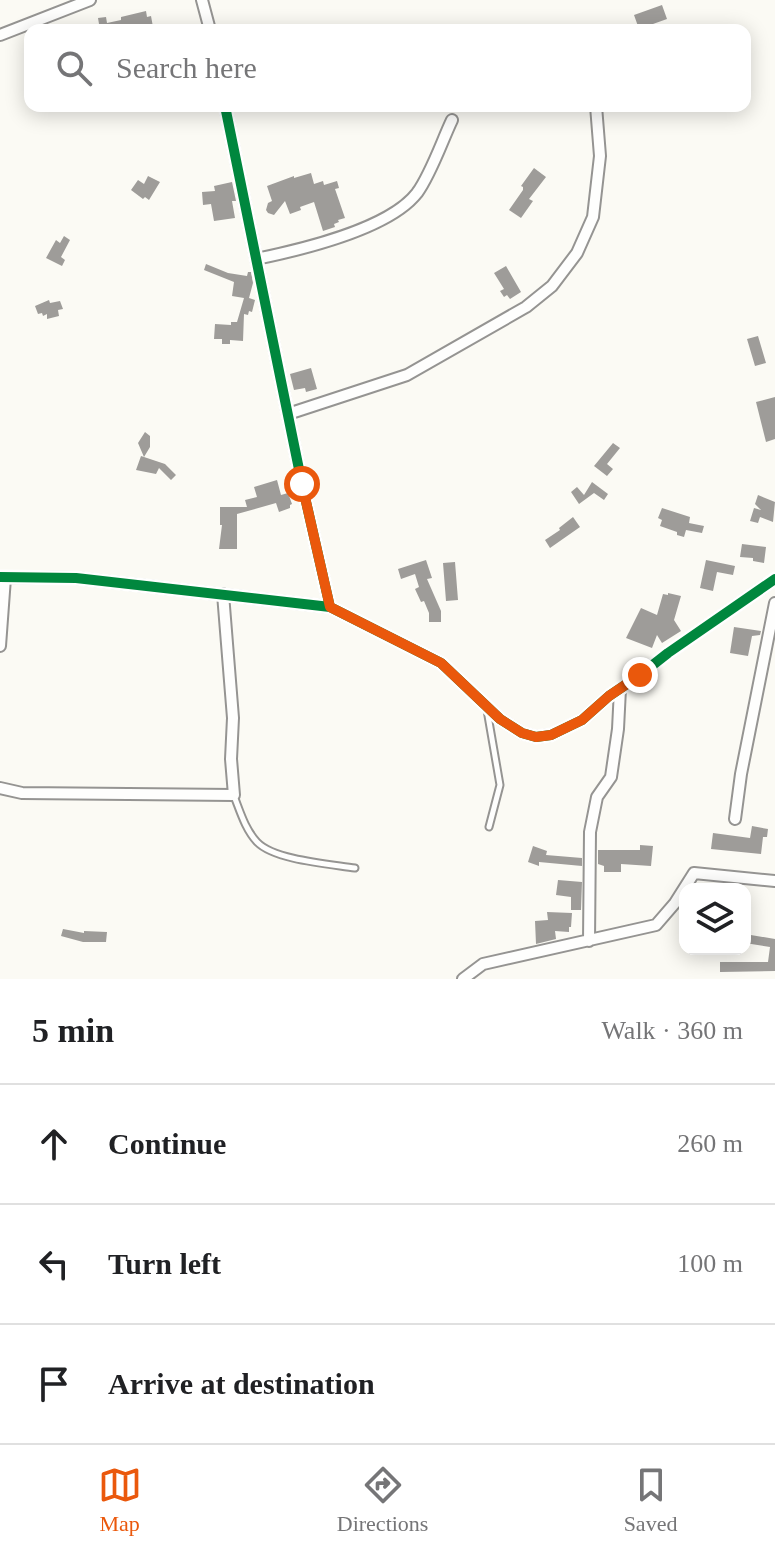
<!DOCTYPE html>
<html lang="en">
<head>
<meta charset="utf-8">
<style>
	:root { --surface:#fff; --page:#f2f2f2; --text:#202124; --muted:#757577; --line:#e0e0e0; --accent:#ea580c }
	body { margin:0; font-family:"Times New Roman",serif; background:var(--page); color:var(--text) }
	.controls { position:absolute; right:24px; bottom:24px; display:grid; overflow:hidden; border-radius:16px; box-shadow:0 4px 20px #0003 }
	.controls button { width:72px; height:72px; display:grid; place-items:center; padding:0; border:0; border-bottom:2px solid var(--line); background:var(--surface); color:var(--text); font:40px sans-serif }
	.stop { position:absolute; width:24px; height:24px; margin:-18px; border:6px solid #ea580c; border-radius:50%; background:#fff }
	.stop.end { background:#ea580c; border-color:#fff; box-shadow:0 2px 8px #0008 }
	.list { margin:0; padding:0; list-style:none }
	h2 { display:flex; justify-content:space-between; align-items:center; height:104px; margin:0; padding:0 32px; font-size:34px }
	h2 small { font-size:26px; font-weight:400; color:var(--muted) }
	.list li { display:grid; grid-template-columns:52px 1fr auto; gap:24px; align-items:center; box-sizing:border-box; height:120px; padding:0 32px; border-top:2px solid var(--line) }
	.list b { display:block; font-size:30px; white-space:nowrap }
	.list em { font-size:26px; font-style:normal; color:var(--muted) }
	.icon { flex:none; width:44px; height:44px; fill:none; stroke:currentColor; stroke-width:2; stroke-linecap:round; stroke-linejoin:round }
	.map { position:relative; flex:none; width:775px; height:979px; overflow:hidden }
	.search { position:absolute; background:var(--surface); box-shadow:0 4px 20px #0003; left:24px; right:24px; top:24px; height:88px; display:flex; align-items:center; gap:20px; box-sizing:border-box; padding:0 28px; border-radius:16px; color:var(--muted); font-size:30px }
	.sheet { height:464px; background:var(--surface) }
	nav { display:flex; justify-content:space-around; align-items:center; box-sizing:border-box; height:112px; border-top:2px solid var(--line); background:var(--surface); font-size:22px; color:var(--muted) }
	nav a { display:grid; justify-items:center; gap:4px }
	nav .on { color:var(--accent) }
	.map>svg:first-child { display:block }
	.building { fill:#9e9c99 }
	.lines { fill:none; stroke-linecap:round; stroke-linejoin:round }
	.service-casing { stroke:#959492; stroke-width:9 }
	.minor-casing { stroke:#959492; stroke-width:14 }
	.service { stroke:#fefefd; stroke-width:5 }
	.minor { stroke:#fefefd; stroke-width:10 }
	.cycleway-casing { stroke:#fff; stroke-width:15 }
	.cycleway { stroke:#00873e; stroke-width:10 }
	.route { stroke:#ea580c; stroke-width:10 }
</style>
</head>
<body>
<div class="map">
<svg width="775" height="979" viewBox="0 0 775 979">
	<rect width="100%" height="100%" fill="#fbfaf4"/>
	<path class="building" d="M662 5 667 19 639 29 634 15Z
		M146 11 147 17 151 16 153 27H150V30H124L123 27 109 30H89V26L99 24 98 18 106 17 107 23 121 20V17Z
		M534 168 546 177 529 199 533 201 521 218 509 210 523 190V187L521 186Z
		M311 173 314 184 323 181 324 185 337 181 339 188 335 189 345 218 338 220 339 222 334 224 335 227 323 231 314 202 300 207 301 210 290 214 285 201 274 215 268 213 266 210 268 203 272 201 267 186 294 176V178Z
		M148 176 160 182 149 200 145 197 143 199 131 190 138 180 144 184Z
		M232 182 236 201H232L235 218 214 221 211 204 203 205 202 192 215 191 214 186Z
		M64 236 70 240 61 257 65 260 62 266 46 258 56 240 60 243Z
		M206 264 228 273 247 276 248 272H251L253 283 249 298 255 300 252 312 249 311 248 315 244 314 243 341 230 340V344H222V339H214L215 324 231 325V322H237L244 298 232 296 234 282 204 270Z
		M506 266 521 292 510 299 507 295 504 297 500 291 504 289 494 273Z
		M49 300 50 303 60 301 63 309 58 310 59 316 47 319V314L43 316 42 313 38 314 35 306Z
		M758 336 766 363 755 366 747 339Z
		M311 368 317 389 306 392 305 388 294 390 290 374Z
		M775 397V439L766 442 756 402Z
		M145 432 150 436V447L144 457 165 464 176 475 171 480 159 468 156 474 136 470 141 456 144 457 138 443Z
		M613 443 620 448 607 464 613 469 607 476 594 466Z
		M277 480 281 495 288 493 292 504 290 505V508L279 512 276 503 237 514V549H219L222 525H220V507H247L245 500 257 497 254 487Z
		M592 482 608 494 604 500 594 493 579 504 571 492 577 487 584 495Z
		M758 495 775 502 773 522 760 517 758 523 750 521 754 508 761 510 755 504Z
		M662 508 690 517 689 523 704 526 702 533 686 530 684 537 677 535V532L660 526 662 520 658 518Z
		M573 517 580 527 550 548 545 540 560 530 559 528Z
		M742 544 766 547 764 563 753 561V558L740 557Z
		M426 560 432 578 427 579 441 611V622H429V613L424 601 421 602 415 589 419 587 415 574 401 579 398 569Z
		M706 560 735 566 733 575 717 572 713 591 700 588Z
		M455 562 458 600 446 601 443 563Z
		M668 593 681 596 674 620 681 631 662 643 657 635 652 648 626 638 641 608 657 615 663 594 668 595Z
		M734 627 761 631 760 635 752 636 748 656 730 653Z
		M752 826 768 829 767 837H763L761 854 711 849 713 833 750 838Z
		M640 845 653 846 651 866 621 864V872H604V866L598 864V850H640Z
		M533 846 547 851 546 855 582 858V866L539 862V866L528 862Z
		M558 880 582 882 581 910H571V897L556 895Z
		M547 912 572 913 571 927H569V932L555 931 556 939 536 944 535 921 548 920Z
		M63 929 84 933V931L107 932 106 942H83L61 936Z
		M745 934 775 939V971L720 972V962H768L770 947 745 943Z"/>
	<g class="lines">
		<defs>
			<path id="service" d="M487 710 500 785 489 827
				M234 796C240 811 245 829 257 842 274 860 329 864 355 868"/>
			<path id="minor" d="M202 0 210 30
				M0 35 90 0
				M225 106 302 484 330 607
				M256 259C300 250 389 229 417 193 431 174 442 141 452 120
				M288 414 407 375 526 307 552 286 577 253 593 217 600 156 596 106
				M0 577 76 578 330 607 441 663 500 719 522 733 536 737 551 735 582 720 609 696 640 675 668 653 775 579
				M0 646 5 578
				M0 788 22 793 234 795 231 759 233 718 223 594
				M735 819 741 774 775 603
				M589 941 590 832 597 797 611 777 618 729 620 689
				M463 979 483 964 656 925 675 903 694 873 775 881"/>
		</defs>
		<use href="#service" class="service-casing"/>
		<use href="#minor" class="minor-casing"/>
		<use href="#service" class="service"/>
		<use href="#minor" class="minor"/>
		<defs>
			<path id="cycleway" d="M225 106 302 484 330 607
				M0 577 76 578 330 607 441 663 500 719 522 733 536 737 551 735 582 720 609 696 640 675 668 653 775 579"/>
		</defs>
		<use href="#cycleway" class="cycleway-casing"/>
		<use href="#cycleway" class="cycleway"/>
	</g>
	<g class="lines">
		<path class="route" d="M302 484 330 607 441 663 500 719 522 733 536 737 551 735 582 720 609 696 640 675"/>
	</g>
</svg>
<div class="controls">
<button><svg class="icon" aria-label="layers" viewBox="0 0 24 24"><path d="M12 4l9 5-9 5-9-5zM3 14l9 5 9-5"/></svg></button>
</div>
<div class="stop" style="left:302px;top:484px"></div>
<div class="stop end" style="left:640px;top:675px"></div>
<div class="search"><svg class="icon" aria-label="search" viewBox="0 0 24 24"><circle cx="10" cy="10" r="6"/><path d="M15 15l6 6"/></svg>Search here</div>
</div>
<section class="sheet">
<h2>5 min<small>Walk · 360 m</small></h2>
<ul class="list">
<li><svg class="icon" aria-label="ahead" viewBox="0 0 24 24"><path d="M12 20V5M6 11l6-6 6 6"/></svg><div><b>Continue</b></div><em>260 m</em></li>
<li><svg class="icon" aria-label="left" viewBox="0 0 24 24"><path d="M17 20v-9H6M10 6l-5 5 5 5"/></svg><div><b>Turn left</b></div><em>100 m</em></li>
<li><svg class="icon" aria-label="arrive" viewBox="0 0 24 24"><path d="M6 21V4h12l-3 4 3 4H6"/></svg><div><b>Arrive at destination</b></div></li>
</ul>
</section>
<nav>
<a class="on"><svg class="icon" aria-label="map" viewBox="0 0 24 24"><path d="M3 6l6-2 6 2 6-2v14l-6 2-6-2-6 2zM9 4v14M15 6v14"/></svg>Map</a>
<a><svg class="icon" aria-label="directions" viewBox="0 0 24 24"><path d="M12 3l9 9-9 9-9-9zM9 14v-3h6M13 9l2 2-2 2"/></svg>Directions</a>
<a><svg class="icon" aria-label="saved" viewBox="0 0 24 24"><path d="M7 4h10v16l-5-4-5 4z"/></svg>Saved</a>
</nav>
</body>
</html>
